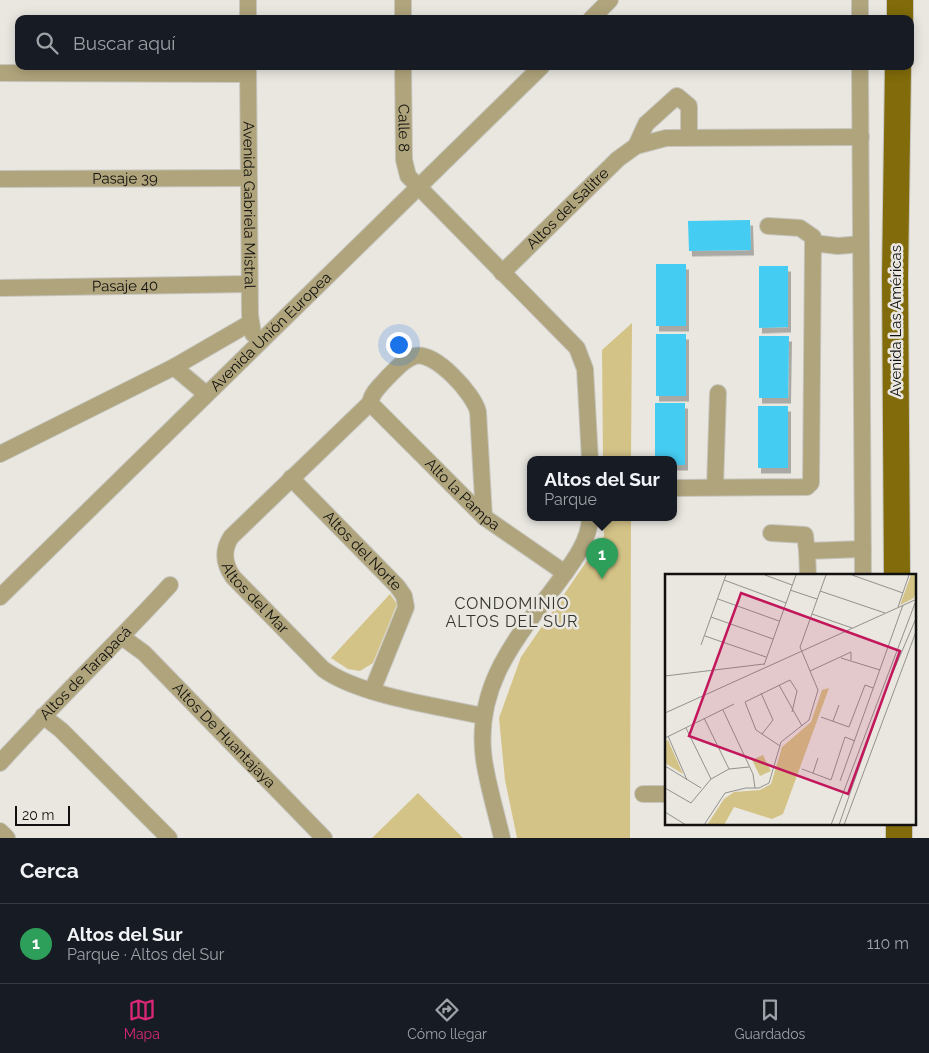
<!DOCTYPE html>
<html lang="es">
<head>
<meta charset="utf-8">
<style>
	:root { --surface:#171b24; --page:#242831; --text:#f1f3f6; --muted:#9ea1a6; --line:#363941; --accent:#db2777 }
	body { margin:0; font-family:Raleway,sans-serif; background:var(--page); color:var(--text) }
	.scale { position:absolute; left:15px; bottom:12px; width:55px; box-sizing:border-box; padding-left:5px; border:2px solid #11100e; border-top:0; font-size:14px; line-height:18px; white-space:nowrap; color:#11100e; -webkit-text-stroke:4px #e9e7e0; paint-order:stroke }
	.you { position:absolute; left:398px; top:344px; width:18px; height:18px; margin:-12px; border:4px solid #fff; border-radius:50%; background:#1a73e8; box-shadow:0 0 0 8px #1a73e833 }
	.badge { display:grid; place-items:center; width:32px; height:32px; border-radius:50%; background:var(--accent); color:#fff; font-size:16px; font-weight:700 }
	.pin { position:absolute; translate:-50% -41px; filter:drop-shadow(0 1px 2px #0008) }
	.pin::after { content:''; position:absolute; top:26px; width:18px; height:15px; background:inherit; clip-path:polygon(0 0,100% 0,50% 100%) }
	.popup { position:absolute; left:527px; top:456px; width:150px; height:65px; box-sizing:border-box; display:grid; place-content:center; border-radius:10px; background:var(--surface); filter:drop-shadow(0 1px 4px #0005); font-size:16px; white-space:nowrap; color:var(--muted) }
	.popup b { font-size:19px; color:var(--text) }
	.popup::after { content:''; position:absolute; left:50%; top:100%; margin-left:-10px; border:10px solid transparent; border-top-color:var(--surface) }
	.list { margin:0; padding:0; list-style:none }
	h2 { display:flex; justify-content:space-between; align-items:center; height:65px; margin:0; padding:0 20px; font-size:21px }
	h2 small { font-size:16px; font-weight:400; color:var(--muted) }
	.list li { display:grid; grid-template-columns:32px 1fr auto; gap:15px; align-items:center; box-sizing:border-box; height:80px; padding:0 20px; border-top:1px solid var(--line) }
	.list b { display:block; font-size:19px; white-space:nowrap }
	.list p { margin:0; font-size:16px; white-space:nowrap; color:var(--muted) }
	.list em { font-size:16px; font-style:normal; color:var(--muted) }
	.icon { flex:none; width:28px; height:28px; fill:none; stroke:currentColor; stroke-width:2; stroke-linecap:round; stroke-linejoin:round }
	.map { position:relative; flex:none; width:929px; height:838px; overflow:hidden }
	.search { position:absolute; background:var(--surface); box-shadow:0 2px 12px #0003; left:15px; right:15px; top:15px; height:55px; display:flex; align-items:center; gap:12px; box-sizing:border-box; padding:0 18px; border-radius:10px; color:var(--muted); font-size:19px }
	.sheet { height:145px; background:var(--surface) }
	nav { display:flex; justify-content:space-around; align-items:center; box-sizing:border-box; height:70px; border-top:1px solid var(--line); background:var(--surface); font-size:14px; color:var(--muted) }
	nav a { display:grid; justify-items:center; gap:2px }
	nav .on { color:var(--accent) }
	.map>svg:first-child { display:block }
	.green { fill:#d4c387 }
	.building { fill:#44ccf2; filter:url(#shadow) }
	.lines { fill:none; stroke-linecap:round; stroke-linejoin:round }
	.minor-casing { stroke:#c6c5be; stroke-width:18 }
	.primary-casing { stroke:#c6c5be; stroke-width:28 }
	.minor { stroke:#afa47c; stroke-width:16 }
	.primary { stroke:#816b0a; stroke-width:26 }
	.labels { text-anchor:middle; stroke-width:5; stroke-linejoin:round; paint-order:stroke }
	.street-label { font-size:15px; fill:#11100e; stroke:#e9e7e0 }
	.neighbourhood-label { font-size:16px; letter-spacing:1px; fill:#34332d; stroke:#e9e7e0 }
	.inset-road { fill:none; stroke:#93918c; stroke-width:1 }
	.view { fill:#c2185b; fill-opacity:0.15; stroke:#c2185b; stroke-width:2.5 }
	.inset-edge { fill:none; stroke:#11100e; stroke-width:2.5 }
</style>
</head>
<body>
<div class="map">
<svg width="929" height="838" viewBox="0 0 929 838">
	<defs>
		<filter id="shadow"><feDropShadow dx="3" dy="5.5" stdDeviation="0" flood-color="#0004"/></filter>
	</defs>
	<rect width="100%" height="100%" fill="#e9e7e0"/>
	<path class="green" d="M632 323 631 460H603L602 350Z
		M603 518H631L630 838H517L505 780 499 718 521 657 604 536Z
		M390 594 397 604 373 663 360 671 348 669 331 658Z
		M418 793 463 838H372Z"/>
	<path class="building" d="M750 220 751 250 689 251 688 221Z
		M656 264H686V326H656Z
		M759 266H788V327L759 328Z
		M656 334H686V396H656Z
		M759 336H789L788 398H759Z
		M655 403H685V465H673V460H655Z
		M758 406H788V468H758Z"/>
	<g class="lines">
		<defs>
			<g id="minor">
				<path d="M248 0V19"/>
				<path d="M403 0V19"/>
				<path d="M860 0V19"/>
				<path d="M591 19 610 0"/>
				<path id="s1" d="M248 66 250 315 253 334"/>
				<path id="s2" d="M403 66 404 160 408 176 577 348 585 369 590 460"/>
				<path d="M860 66 863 576"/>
				<path d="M0 73 248 74"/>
				<path d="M636 146 646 124 677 96 689 106V137"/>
				<path id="s3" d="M0 179 249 178"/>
				<path d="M768 226 800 228 813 237V243"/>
				<path id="s4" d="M502 273 618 159 636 146 666 138 861 137"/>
				<path id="s5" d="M0 288 249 284"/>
				<path d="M174 367 206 394"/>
				<path id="s6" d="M370 403 231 537C222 551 224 564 233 577L323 669C358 695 440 707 484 716"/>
				<path d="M370 403C372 392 380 386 387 378 395 370 404 359 415 356 435 351 474 394 478 412L484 517"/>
				<path id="s7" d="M370 403 484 517 565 573"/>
				<path d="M0 454 174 367 250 323"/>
				<path id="s8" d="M291 478 397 586 404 596 406 607 372 691"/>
				<path d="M715 487 718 393"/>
				<path d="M673 488 807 487 811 483 813 243 838 246 861 244"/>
				<path d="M771 533 805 535 807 551"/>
				<path d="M808 576 807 551 863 549"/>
				<path id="s9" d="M0 597 542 66"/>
				<path id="s10" d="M122 637 144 653 324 838"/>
				<path d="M43 716 61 730 169 838"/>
				<path id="s11" d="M0 763C55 702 115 645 170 585"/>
				<path d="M643 794H666"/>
				<path d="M0 831 7 838"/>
				<path d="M502 838C496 812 488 786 484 760 474 688 514 641 554 588 569 567 589 544 590 518"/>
			</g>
			<path id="primary" d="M900 19V0
				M897 576 895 277 898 66
				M899 824V838"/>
		</defs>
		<use href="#minor" class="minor-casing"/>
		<use href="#primary" class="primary-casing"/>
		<use href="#minor" class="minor"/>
		<use href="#primary" class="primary"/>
	</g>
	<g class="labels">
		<g class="street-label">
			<text dy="5" stroke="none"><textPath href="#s2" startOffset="62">Calle 8</textPath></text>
			<text dy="5" stroke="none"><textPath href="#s3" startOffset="125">Pasaje 39</textPath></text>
			<text dy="5" stroke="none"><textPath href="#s1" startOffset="139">Avenida Gabriela Mistral</textPath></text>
			<text dy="5" stroke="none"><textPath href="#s4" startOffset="92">Altos del Salitre</textPath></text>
			<text dy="5" stroke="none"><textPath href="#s5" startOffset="125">Pasaje 40</textPath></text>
			<text transform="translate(896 321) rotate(-90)" y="5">Avenida Las Américas</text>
			<text dy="5" stroke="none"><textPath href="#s9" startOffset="379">Avenida Unión Europea</textPath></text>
			<text dy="5" stroke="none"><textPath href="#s7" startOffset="130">Alto la Pampa</textPath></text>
			<text dy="5" stroke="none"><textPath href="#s8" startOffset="102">Altos del Norte</textPath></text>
			<text dy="5" stroke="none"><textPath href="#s6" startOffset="266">Altos del Mar</textPath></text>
			<text dy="5" stroke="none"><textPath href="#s11" startOffset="124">Altos de Tarapacá</textPath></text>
			<text dy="5" stroke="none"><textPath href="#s10" startOffset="142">Altos De Huantajaya</textPath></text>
		</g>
		<g class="neighbourhood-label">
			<text x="512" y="609">CONDOMINIO<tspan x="512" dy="18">ALTOS DEL SUR</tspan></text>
		</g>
	</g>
	<g transform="translate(665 574)">
		<rect width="251" height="251" fill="#e9e7e0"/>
		<path d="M246 1H251V17L249 24 235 31ZM164 114 118 240 107 245 69 233 59 251H42L59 225 69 218 95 216 106 210 117 173 146 148 157 116ZM3 166 18 200 0 189V168ZM98 181 106 197 95 202 87 186Z" fill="#d4c387"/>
		<path class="inset-road" d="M100 1 127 11M187 1 238 19M59 6 121 29M125 16 152 25M155 17 220 39M53 25 114 47M233 33 244 1M147 40 187 54M46 43 108 65M40 62 101 83M36 71 61 1M176 84 215 96M99 91 131 1M145 97 186 78V86M0 102 99 90M114 111 137 152M96 119 108 146 97 160M58 136 88 200 90 214M0 139 252 25M156 143 184 153 200 111 208 114M39 144 64 195M168 147 174 131M21 154 46 205M3 162 22 206M0 164 69 130M115 172 91 156 80 128 125 106 132 117 127 138M0 192 36 214M137 195 166 206 180 163 190 167M148 199 153 184M175 207 238 31M0 214 26 229 46 205 64 195 84 193M0 238 21 251M39 251 60 219 81 214H94L104 209 116 168 144 146 153 116 135 73 161 1M166 251 252 24M174 251 223 110 252 42M179 251 252 55"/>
		<path class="view" d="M76 19 235 77 183 220 24 162Z"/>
		<rect width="251" height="251" class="inset-edge"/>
	</g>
</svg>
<div class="scale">20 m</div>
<div class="you"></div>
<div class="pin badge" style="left:602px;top:579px;background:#2e9e5b">1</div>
<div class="popup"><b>Altos del Sur</b>Parque</div>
<div class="search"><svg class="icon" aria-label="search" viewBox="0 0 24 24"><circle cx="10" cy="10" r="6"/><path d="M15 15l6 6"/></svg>Buscar aquí</div>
</div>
<section class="sheet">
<h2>Cerca<small></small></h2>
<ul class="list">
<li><span class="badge" style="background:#2e9e5b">1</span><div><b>Altos del Sur</b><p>Parque · Altos del Sur</p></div><em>110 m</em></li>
</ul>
</section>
<nav>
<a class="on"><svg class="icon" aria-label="map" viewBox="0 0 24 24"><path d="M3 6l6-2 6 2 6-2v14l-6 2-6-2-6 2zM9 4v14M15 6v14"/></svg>Mapa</a>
<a><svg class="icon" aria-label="directions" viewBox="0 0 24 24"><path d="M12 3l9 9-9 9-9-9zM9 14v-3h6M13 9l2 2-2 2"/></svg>Cómo llegar</a>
<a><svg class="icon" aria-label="saved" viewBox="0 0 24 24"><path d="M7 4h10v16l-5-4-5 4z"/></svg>Guardados</a>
</nav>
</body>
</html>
